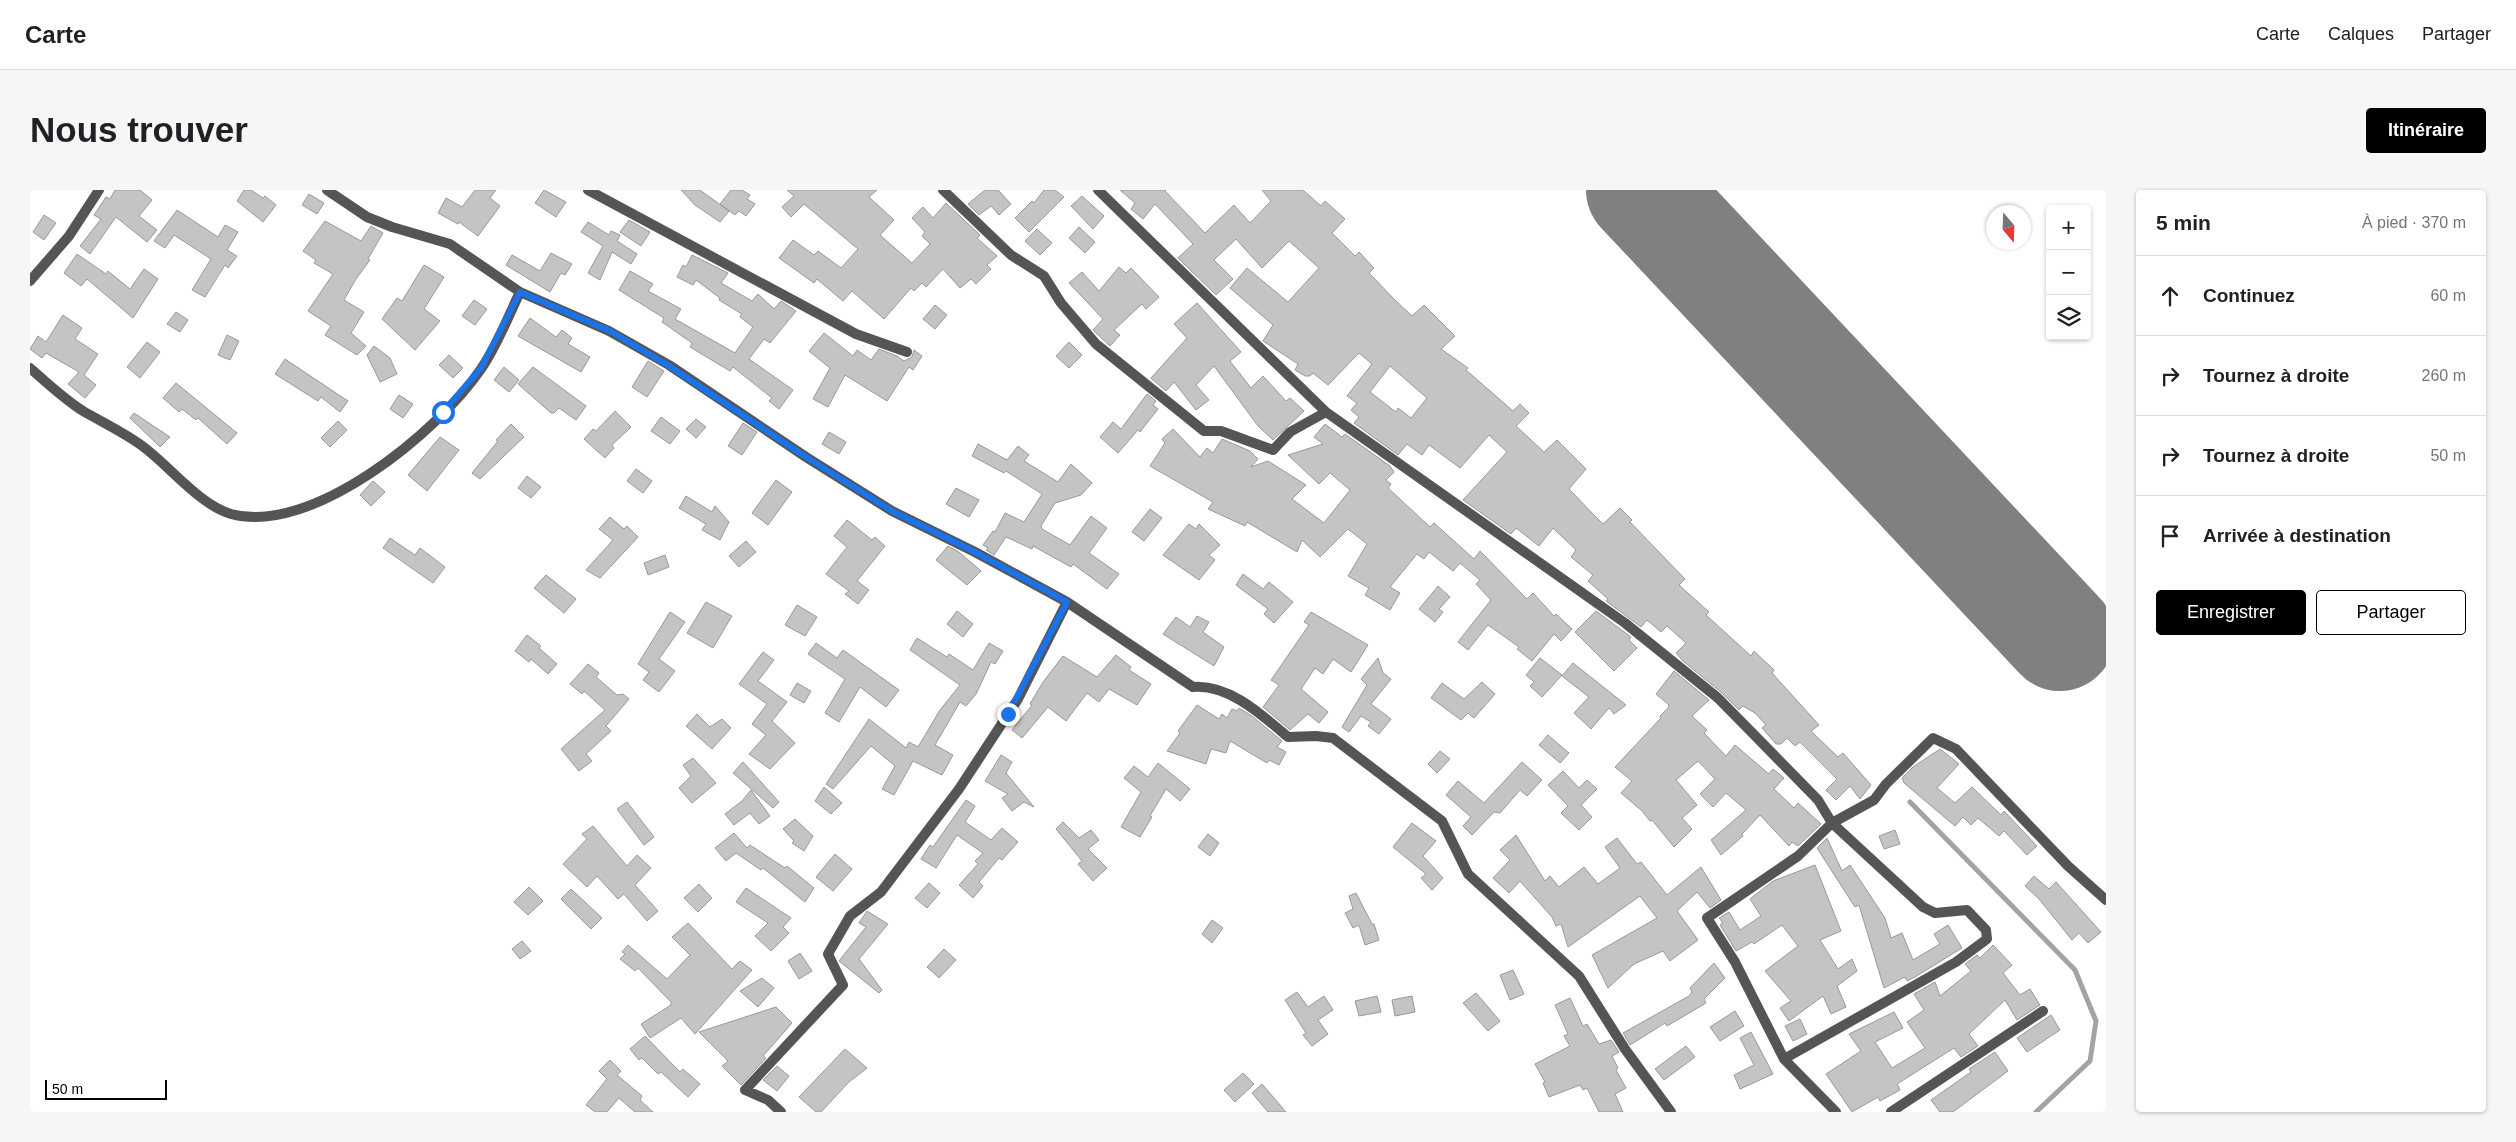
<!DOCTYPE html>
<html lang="fr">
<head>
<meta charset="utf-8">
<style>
	:root { --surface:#fff; --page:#f6f6f6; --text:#202124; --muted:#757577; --line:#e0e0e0; --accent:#000 }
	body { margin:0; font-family:Helvetica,sans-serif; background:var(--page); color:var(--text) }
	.controls { position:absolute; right:15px; top:15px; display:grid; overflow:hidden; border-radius:5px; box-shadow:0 1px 4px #0004 }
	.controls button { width:45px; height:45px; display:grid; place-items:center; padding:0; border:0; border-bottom:1px solid var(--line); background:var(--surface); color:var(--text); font:25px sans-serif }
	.compass { position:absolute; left:1956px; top:15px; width:45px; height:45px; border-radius:50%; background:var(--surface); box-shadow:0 1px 4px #0004; rotate:161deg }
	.scale { position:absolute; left:15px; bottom:12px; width:122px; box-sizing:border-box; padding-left:5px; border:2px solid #000; border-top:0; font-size:14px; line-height:18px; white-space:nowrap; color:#000; -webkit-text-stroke:4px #fff; paint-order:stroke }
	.stop { position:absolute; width:15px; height:15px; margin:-11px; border:4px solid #1a73e8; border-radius:50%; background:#fff }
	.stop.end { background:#1a73e8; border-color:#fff; box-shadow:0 1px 5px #0008 }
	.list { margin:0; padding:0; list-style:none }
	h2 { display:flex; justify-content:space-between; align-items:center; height:65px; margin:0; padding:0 20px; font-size:21px }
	h2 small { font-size:16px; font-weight:400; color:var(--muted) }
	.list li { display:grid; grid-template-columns:32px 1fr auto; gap:15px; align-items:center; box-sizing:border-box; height:80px; padding:0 20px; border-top:1px solid var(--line) }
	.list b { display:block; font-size:19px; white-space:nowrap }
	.list em { font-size:16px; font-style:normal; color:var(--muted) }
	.actions { display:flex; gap:10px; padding:15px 20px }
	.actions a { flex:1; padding:11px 0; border:1px solid var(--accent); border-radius:5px; text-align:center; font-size:18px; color:var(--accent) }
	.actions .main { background:var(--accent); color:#fff }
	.icon { flex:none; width:28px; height:28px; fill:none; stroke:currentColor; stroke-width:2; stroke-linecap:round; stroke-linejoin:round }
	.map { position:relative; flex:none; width:2076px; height:922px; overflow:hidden; border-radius:5px }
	header { display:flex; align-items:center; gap:30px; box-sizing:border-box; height:70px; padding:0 25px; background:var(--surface); border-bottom:1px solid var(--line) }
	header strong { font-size:24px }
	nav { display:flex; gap:28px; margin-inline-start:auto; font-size:18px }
	.intro { display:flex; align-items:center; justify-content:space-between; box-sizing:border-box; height:120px; padding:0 30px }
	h1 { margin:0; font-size:35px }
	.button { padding:12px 22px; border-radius:5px; background:var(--accent); color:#fff; font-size:18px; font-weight:700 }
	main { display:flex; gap:30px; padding:0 30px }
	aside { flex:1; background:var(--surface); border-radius:5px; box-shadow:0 1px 4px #0004 }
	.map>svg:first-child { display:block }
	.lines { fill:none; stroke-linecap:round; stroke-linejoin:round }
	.stream { stroke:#a3a3a3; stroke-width:5 }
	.runway { stroke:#808080; stroke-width:110 }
	.building { fill:#c4c4c4; stroke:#999; fill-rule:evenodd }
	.minor { stroke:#555; stroke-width:10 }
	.route { stroke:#1a73e8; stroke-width:6 }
</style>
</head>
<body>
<header>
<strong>Carte</strong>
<nav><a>Carte</a><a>Calques</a><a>Partager</a></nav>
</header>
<div class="intro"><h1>Nous trouver</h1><a class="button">Itinéraire</a></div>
<main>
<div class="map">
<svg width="2076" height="922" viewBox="0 0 2076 922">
	<rect width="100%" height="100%" fill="#fff"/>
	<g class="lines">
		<path class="stream" d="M1880 612 2045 780 2066 831 2060 871 2006 922"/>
		<path class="runway" d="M1611 0 2030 446"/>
	</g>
	<path class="building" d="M85 0H110L122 10 109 26 127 40 117 52 86 27 60 64 50 56 71 29 64 25 76 7 80 9Z
		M214 0H221L233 8 235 6 246 15 233 32 207 11Z
		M445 0H466L460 8 470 16 448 46 429 32 428 34 408 23 416 8 432 17Z
		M514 0 536 12 526 27 505 13Z
		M651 0H670L699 21 690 32 665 15Z
		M701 0H712L720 5 717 9 725 14 716 26 709 21 705 25 690 14Z
		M757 0H847L839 7 864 30 850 45 882 73 900 54 892 46 895 42 882 28 893 17 903 28 916 13 950 45 947 48 967 66 957 75 961 79 946 94 941 89 930 98 913 79 896 97 892 93 884 101 881 98 854 129 822 101 813 111 787 89 784 93 749 68 763 50 784 65 788 61 811 78 828 59 774 14 761 27 752 17 764 6Z
		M955 0H968L981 14 969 25 961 16 949 25 938 14Z
		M1014 0H1025L1034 7 999 42 985 28 1002 11 1004 13Z
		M1090 0H1136L1135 1 1175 43 1204 15 1220 33 1241 11 1232 0H1273L1291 16 1295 11 1315 29 1302 43 1325 66 1329 62 1344 78 1339 83 1364 109 1382 126 1394 115 1425 146 1411 159 1438 178 1436 180 1483 221 1490 214 1499 223 1486 236 1514 262 1527 250 1556 279 1539 299 1564 325 1573 334 1590 318 1602 330 1600 332 1655 389 1649 395 1679 422 1676 425 1721 466 1724 461 1744 480 1742 483 1789 535 1781 541 1808 567 1813 563 1841 595 1830 609 1820 596 1806 610 1796 600 1807 589 1770 552 1765 556 1757 548 1751 554H1746L1732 538 1736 535 1725 523 1713 516 1709 520 1692 503 1653 471 1646 463 1656 453 1637 436 1631 442 1617 430 1611 437 1576 411 1578 409 1558 391 1563 385 1541 367 1546 360 1523 338 1509 356 1486 338 1481 344 1433 310 1477 262 1459 245 1430 278 1399 255 1392 265 1377 254 1368 265 1324 233 1329 227 1321 220 1327 213 1317 206 1342 174 1329 163 1298 195 1283 183 1280 186H1275L1265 180 1268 174 1233 151 1243 135 1200 98 1217 78 1258 112 1289 78 1259 51 1232 78 1206 49 1184 70 1203 89 1186 105 1148 68 1163 54 1125 14 1113 29 1101 19 1105 13ZM1360 176 1397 208 1381 228 1368 218 1366 222 1340 202Z
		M279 4 294 13 287 24 272 15Z
		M1052 6 1074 26 1063 39 1041 16Z
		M147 20 188 47 195 35 208 42 197 60 207 66 198 78 195 75 175 107 162 100 181 69 144 45 135 58 124 51Z
		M14 25 26 33 14 50 3 42Z
		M599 30 620 42 611 56 590 42Z
		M295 31 331 51 341 36 353 43 338 69 340 70 326 89 314 110 334 122 321 143 336 156 327 165 295 145 301 136 278 121 303 84 284 73 286 70 273 61Z
		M558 32 579 45 581 41 590 45 587 51 607 64 601 74 582 62 570 90 558 83 573 56 551 42Z
		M1049 37 1065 52 1055 63 1039 48Z
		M1007 39 1022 53 1010 65 995 51Z
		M521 63 542 74 535 85 531 83 520 102 476 75 482 65 510 81Z
		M47 64 76 84 78 81 100 99 114 79 128 89 103 128 57 89 51 96 34 83Z
		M662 65 698 83 691 93 722 111 728 104 744 119 751 111 766 121 740 153 734 149 719 169 763 200 749 219 739 211 742 208 703 177 700 181 660 157 662 153 632 132 634 128 589 100 600 81 623 94 618 101 651 119 645 129 705 163 723 137 710 127 712 124 689 110 690 108 666 90 663 95 647 87 653 75 656 77Z
		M394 75 414 87 394 119 410 131 385 160 352 129 367 108 372 111Z
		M1089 77 1096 83 1101 78 1129 107 1116 119 1112 114 1084 140 1090 145 1080 156 1063 140 1073 129 1039 93 1052 82 1069 101Z
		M444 110 457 119 445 135 432 126Z
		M1167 113 1211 162 1200 171 1221 198 1233 186 1256 211 1260 208 1274 221 1243 250 1228 236 1184 176 1166 195 1179 210 1166 220 1144 192 1136 201 1121 188 1157 148 1144 134Z
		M905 115 917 125 905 139 893 129Z
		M146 122 158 130 150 142 137 134Z
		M33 125 52 138 45 149 68 164 54 185 66 195 55 208 38 194 49 182 16 163 12 168 0 159 8 146 16 152Z
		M500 128 526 147 532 140 542 148 538 154 560 167 551 182 488 146Z
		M794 143 823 166 827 160 841 170 849 159 867 166 874 171 882 167 884 160 892 166 883 180 879 177 857 211 815 185 798 217 783 209 800 178 779 161Z
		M197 145 209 151 200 170 188 165Z
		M117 152 130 162 110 188 97 177Z
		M1039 152 1052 165 1039 178 1026 166Z
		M344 156 360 168 367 184 350 192 337 165Z
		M419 165 433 178 423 188 409 175Z
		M255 169 318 211 310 222 291 207 288 211 245 184Z
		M618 171 634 181 617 207 602 197Z
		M474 177 489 190 479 202 464 190Z
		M503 177 556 216 546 230 529 218 524 223H521L488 194Z
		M146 193 207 243 197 254 168 228 166 230 152 219 149 222 133 208Z
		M1117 204 1126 211 1123 215 1128 219 1110 242 1108 240 1088 263 1070 247 1083 232 1091 239Z
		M369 205 383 214 373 228 360 219Z
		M585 221 601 237 582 255 584 258 575 268 554 249 563 239 566 241Z
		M104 223 140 247 130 257 100 228Z
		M631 227 650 241 640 254 621 241Z
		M666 229 676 237 666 248 656 239Z
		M308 231 317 240 300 257 291 248Z
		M713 233 727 242 712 265 698 256Z
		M481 234 494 247 450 289 442 283 468 251 466 250Z
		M1295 234 1312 247 1315 244 1360 276 1364 282 1356 290 1361 294 1358 298 1400 337 1404 333 1444 369 1450 361 1497 409 1503 403 1524 426 1526 424 1542 439 1531 451 1524 444 1502 471 1487 459 1489 457 1458 435 1438 460 1428 452 1461 410 1446 394 1450 390 1430 373 1423 381 1399 362 1394 369 1387 364 1360 397 1370 403 1360 420 1335 405 1339 398 1318 386 1337 354 1318 339 1290 367 1272 350 1267 362 1217 332 1215 336 1178 319 1183 312 1120 276 1135 253 1132 249 1143 239 1170 267 1177 258 1183 263 1192 249 1220 261 1228 269 1221 277 1238 271 1276 295 1262 309 1294 333 1320 300 1300 283 1289 294 1258 265 1293 254 1284 247Z
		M799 242 816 252 809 264 792 254Z
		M410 247 429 260 397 301 378 285Z
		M948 254 977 270 988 256 999 265 994 271 1028 292 1041 274 1062 293 1051 305 1025 313 1011 336 1012 339 1040 355 1061 326 1077 338 1059 363 1089 384 1077 399 1043 374 1041 377 1003 356 1002 359 976 347 964 365 956 360 958 358 953 355 963 341 965 342 975 323 994 332 1012 304 976 281 974 283 942 266Z
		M606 279 622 291 613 303 597 291Z
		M497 286 511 297 501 308 488 298Z
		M746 290 762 302 738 335 722 323Z
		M343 291 355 302 341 316 330 305Z
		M926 298 949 310 939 327 916 314Z
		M656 306 682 322 685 316 699 332 690 350 672 340 676 334 649 318Z
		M1120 319 1132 328 1114 351 1102 342Z
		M580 327 594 339 597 336 608 347 570 388 556 380 583 350 569 339Z
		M817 330 842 350 845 347 855 356 827 391 839 400 828 414 815 404 819 401 796 384 817 357 804 346Z
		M1159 334 1166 339 1169 334 1190 355 1179 365 1185 370 1169 390 1133 365Z
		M360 348 385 365 390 358 415 377 403 393 353 358Z
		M716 351 726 362 709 377 699 366Z
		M918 356 929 362 951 381 937 395 906 370Z
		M635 365 639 377 618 385 614 373Z
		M1213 384 1233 399 1239 392 1263 412 1244 433 1234 424 1238 419 1206 395Z
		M516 385 546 409 534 423 504 398Z
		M1408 396 1420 407 1409 419 1413 422 1405 432 1389 419Z
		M676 412 702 426 683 458 657 443Z
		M767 415 787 427 775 446 755 435Z
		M927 421 943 434 933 447 917 434Z
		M1566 421 1601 447 1599 450 1607 458 1584 481 1545 442Z
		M640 422 655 432 629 469 645 481 629 502 613 490 619 482 608 474Z
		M1281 422 1338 455 1321 482 1303 469 1293 484 1285 478 1271 499 1298 522 1289 533 1278 524 1260 540 1233 517 1249 495 1241 490 1279 435 1274 432Z
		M1167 426 1179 432 1173 442 1194 457 1184 476 1133 444 1146 427 1160 437Z
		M497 445 511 456 509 458 527 474 518 484 501 469 499 472 485 461Z
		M887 448 917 467 919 464 943 480 959 453 973 461 965 474 961 472 946 504 936 516 930 512 905 555 923 565 912 585 883 571 864 605 852 599 865 576 841 556 803 599 796 594 839 529 876 558 879 552 888 557 910 520 930 495 880 460Z
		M786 453 807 468 813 460 869 500 856 517 830 497 809 532 795 523 815 489 778 464Z
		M733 462 744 470 728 491 757 512 742 531 765 553 740 579 719 564 736 545 722 534 737 514 709 494Z
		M1086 465 1101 477 1099 480 1121 494 1107 515 1079 499 1069 512 1057 503 1036 531 1018 517 992 548 982 540 1002 515 1000 514 1013 492 1033 466 1067 487Z
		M1348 468 1353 483 1361 489 1341 514 1361 529 1349 544 1338 536 1341 532 1331 526 1319 542 1312 537 1337 495 1331 489Z
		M1510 468 1532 485 1512 507 1500 496 1504 492 1496 485Z
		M1543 473 1596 515 1584 524 1579 518 1561 539 1544 523 1559 507 1532 486Z
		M558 474 569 483 566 487 587 505 593 504 599 509 576 536 581 541 556 564 562 571 549 581 531 559 575 520 554 501 552 504 540 494Z
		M1644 481 1679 510 1662 526 1677 540 1674 543 1696 566 1705 555 1739 584 1743 579 1754 588 1744 599 1764 618 1768 613 1791 634 1768 656 1762 652 1759 656 1730 625 1712 644 1713 646 1691 665 1681 650 1716 620 1696 603 1683 617 1670 604 1685 589 1668 571 1646 590 1667 615 1652 628 1662 639 1644 657 1622 630 1620 631 1612 621 1591 603 1602 591 1585 577 1631 528 1630 526 1638 518 1639 515 1626 504Z
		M1452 492 1465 504 1444 528 1438 523 1431 530 1401 508 1412 493 1434 509Z
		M767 493 781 501 774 513 760 505Z
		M1167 515 1189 529 1192 524 1197 528 1202 519 1207 521 1209 518 1222 526 1252 551 1247 557 1256 562 1249 575 1239 570 1237 573 1200 551 1196 563 1181 559 1176 574 1137 561 1150 543 1148 541Z
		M667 524 680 537 692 529 701 538 682 559 656 536Z
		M1518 545 1539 563 1530 573 1509 555Z
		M1910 559 1929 574 1907 598 1925 613 1942 597 1971 625 1974 621 2007 656 1997 665 1974 641 1969 646 1948 628 1941 635 1933 627 1925 636 1874 593 1872 588 1883 577Z
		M1410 561 1420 569 1407 583 1398 574Z
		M971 565 982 572 976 583 1004 617 994 612 982 621 972 608 978 604 955 591Z
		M663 568 686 593 662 613 649 598 661 586 653 575Z
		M713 572 749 612 743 618 703 583Z
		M1492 572 1512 590 1497 606 1490 600 1470 623 1464 622 1442 645 1433 636 1441 627 1416 605 1428 591 1454 613Z
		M1128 573 1160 599 1150 611 1136 599 1120 626 1122 627 1110 647 1091 637 1111 602 1094 588 1104 576 1118 587Z
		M1533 581 1549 598 1557 590 1567 599 1551 615 1562 627 1549 640 1531 623 1538 616 1518 595Z
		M794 597 812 613 801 624 785 611Z
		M721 600 740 626 729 634 720 623 704 635 695 624 712 611Z
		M936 610 945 616 935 632 961 650 972 638 988 652 972 670 969 668 949 692 953 696 943 708 929 695 948 674 945 671 953 663 927 645 906 678 891 669 900 655 903 657Z
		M597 612 624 647 614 655 587 619Z
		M765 629 783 646 774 661 762 653 764 651 753 639Z
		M1033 632 1049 648 1061 640 1069 650 1058 659 1077 678 1063 691 1048 674 1052 671 1026 639Z
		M1382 633 1406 651 1393 666 1413 688 1402 700 1391 688 1396 684 1363 657Z
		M563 636 597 676 607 665 621 678 605 695 628 721 617 731 594 704 588 709 567 686 557 697 533 674 557 649 552 644Z
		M1865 640 1870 654 1854 659 1849 646Z
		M704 643 717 658 720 655 755 678 757 676 784 698 775 712 733 678 731 680 706 663 696 671 685 658Z
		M1178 644 1189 653 1180 666 1168 657Z
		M1486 645 1515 691 1520 686 1529 697 1554 677 1568 694 1590 678 1575 657 1587 648 1607 674 1611 672 1637 705 1671 677 1691 710 1680 718 1667 702 1647 721 1668 750 1640 771 1633 761 1604 774 1578 798 1562 765 1627 728 1610 706 1538 757 1531 734 1526 736 1522 727 1490 691 1479 703 1463 688 1480 670 1470 660Z
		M1797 648 1812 681 1820 675 1855 728 1861 748 1872 743 1883 770 1910 754 1904 744 1918 735 1932 758 1885 787 1877 791 1875 787 1854 798 1829 715 1825 717 1787 658Z
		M805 664 822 679 803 701 786 687Z
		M1785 675 1811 741 1790 750 1808 779 1822 769 1827 781 1807 796 1816 817 1801 824 1793 806 1759 831 1750 818 1761 811 1735 781 1768 756 1752 735 1724 754 1722 752 1706 761 1690 735 1693 733 1689 728 1699 722 1710 740 1731 726 1720 709 1743 691Z
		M2004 686 2019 699 2026 692 2071 742 2058 753 2049 743 2042 750 2009 709 1995 696Z
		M899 693 910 703 897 718 885 708Z
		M669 694 682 708 668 722 654 708Z
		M499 697 513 711 498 725 484 712Z
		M716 698 761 728 753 737 759 743 741 761 725 746 738 733 706 712Z
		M541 699 572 728 561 739 531 709Z
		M1326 703 1342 734H1344L1349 750 1335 755 1329 735 1323 738 1315 723 1323 719 1319 706Z
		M837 721 858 734 829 769 852 800 849 803 809 771 836 737 829 733Z
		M1182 730 1193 738 1182 753 1172 744Z
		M658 733 702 779 710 771 722 780 665 844 651 828 620 848 611 834 641 815V812L608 778 605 781 590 769 595 764 592 762 598 755 637 789 660 765 642 747Z
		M492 751 501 761 490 769 482 759Z
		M1963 755 1982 775 1973 783 1990 805 2000 799 2010 815 1987 830 1975 810 1939 844 1948 856 1931 867 1924 858 1867 894 1870 900 1850 911 1848 907 1822 922 1796 884 1831 861 1819 844 1864 822 1873 838 1845 852 1862 878 1895 858 1877 832 1894 820 1884 804 1905 792 1910 806 1941 781 1935 774 1947 765 1950 768Z
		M914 759 926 770 909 788 897 777Z
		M770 763 782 781 769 789 758 771Z
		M1684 773 1695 788 1674 809 1676 813 1637 836 1635 833 1600 855 1593 843 1659 806 1662 802 1660 798Z
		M1483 780 1494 804 1480 810 1470 785Z
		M732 788 744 798 728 817 710 801Z
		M1267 802 1278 817 1294 806 1303 820 1288 830 1298 844 1282 856 1273 845 1276 843 1255 810Z
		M1446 803 1470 831 1458 841 1433 813Z
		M1347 806 1351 822 1329 826 1325 811Z
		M1382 806 1385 822 1365 826 1362 810Z
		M1540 808 1553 836 1557 834 1569 854 1581 850 1589 862 1582 866 1588 878 1586 880 1596 898 1585 904 1593 922H1569L1557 898 1553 900 1550 895 1519 907 1513 893 1515 892 1505 874 1540 856 1534 846 1538 844 1525 815Z
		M746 817 762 833 733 866 736 868 711 895 692 876 698 871 669 842Z
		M1705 821 1714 836 1690 851 1680 837Z
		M2021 825 2030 840 1997 862 1987 848Z
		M1770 829 1777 844 1763 851 1755 836Z
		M1721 842 1743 884 1710 899 1704 885 1724 875 1710 848Z
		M615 846 650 882 653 879 670 894 658 907 631 882 628 884 612 868 609 870 600 859Z
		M1656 856 1665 867 1634 890 1625 879Z
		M815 859 837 878 819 892 791 922H786L769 907Z
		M1965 862 1978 881 1923 922H1910L1901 910 1941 882 1939 879Z
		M580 870 591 881 587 885 612 906 610 910 623 922H605L589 908 577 922H565L556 915 577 889 569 881Z
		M747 876 759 886 747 901 733 890Z
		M1213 883 1224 894 1205 912 1194 900Z
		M1232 894 1256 922H1238L1222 903Z"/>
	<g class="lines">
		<path class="minor" d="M297 0 337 27 362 37 420 54 490 102 579 141 639 175 776 267 862 321 945 362 1037 412 1163 497C1199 494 1232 525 1258 547L1286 546 1303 548 1412 631 1438 684 1549 786 1595 859 1641 922
			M558 0 826 144 877 162
			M913 0 981 65 1014 86 1031 113 1066 154 1174 241H1191L1243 260 1260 242 1296 222
			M1068 0 1296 222 1595 433 1688 508 1788 610 1802 633 1893 717 1905 723 1937 720 1956 740 1957 749 1926 772 1754 869
			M0 91 39 46 69 0
			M0 178C16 192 34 209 53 221 72 232 93 242 111 255 139 275 168 314 201 324 282 346 408 242 451 179 467 156 478 127 490 102
			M751 922 738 910 715 900 813 795 798 764 820 726 851 702 929 599 988 509 1037 412
			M1806 922 1754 869 1705 772 1677 728 1768 666 1802 633 1844 610 1856 594 1903 548 1926 559 2038 676 2076 710
			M1861 922 2013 821"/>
	</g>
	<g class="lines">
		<path class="route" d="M413 222 451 178 490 102 580 141 639 176 776 267 862 321 945 362 1037 412 978 524"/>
	</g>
</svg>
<div class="controls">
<button>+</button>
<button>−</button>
<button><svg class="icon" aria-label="layers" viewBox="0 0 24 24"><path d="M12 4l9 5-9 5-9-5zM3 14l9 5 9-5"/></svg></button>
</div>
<svg class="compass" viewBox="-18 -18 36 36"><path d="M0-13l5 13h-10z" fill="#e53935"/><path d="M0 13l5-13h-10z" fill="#757577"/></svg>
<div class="scale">50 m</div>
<div class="stop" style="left:413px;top:222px"></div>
<div class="stop end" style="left:978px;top:524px"></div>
</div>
<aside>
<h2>5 min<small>À pied · 370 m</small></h2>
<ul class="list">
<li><svg class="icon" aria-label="ahead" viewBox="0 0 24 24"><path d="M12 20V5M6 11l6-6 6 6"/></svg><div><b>Continuez</b></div><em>60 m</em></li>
<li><svg class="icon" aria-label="right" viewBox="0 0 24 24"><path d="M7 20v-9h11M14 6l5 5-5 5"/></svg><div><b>Tournez à droite</b></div><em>260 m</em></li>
<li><svg class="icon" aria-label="right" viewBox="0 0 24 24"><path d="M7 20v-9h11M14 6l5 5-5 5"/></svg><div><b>Tournez à droite</b></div><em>50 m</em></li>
<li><svg class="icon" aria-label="arrive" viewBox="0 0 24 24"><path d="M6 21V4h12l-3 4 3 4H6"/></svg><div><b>Arrivée à destination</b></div></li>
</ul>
<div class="actions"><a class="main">Enregistrer</a><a>Partager</a></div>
</aside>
</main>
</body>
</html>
